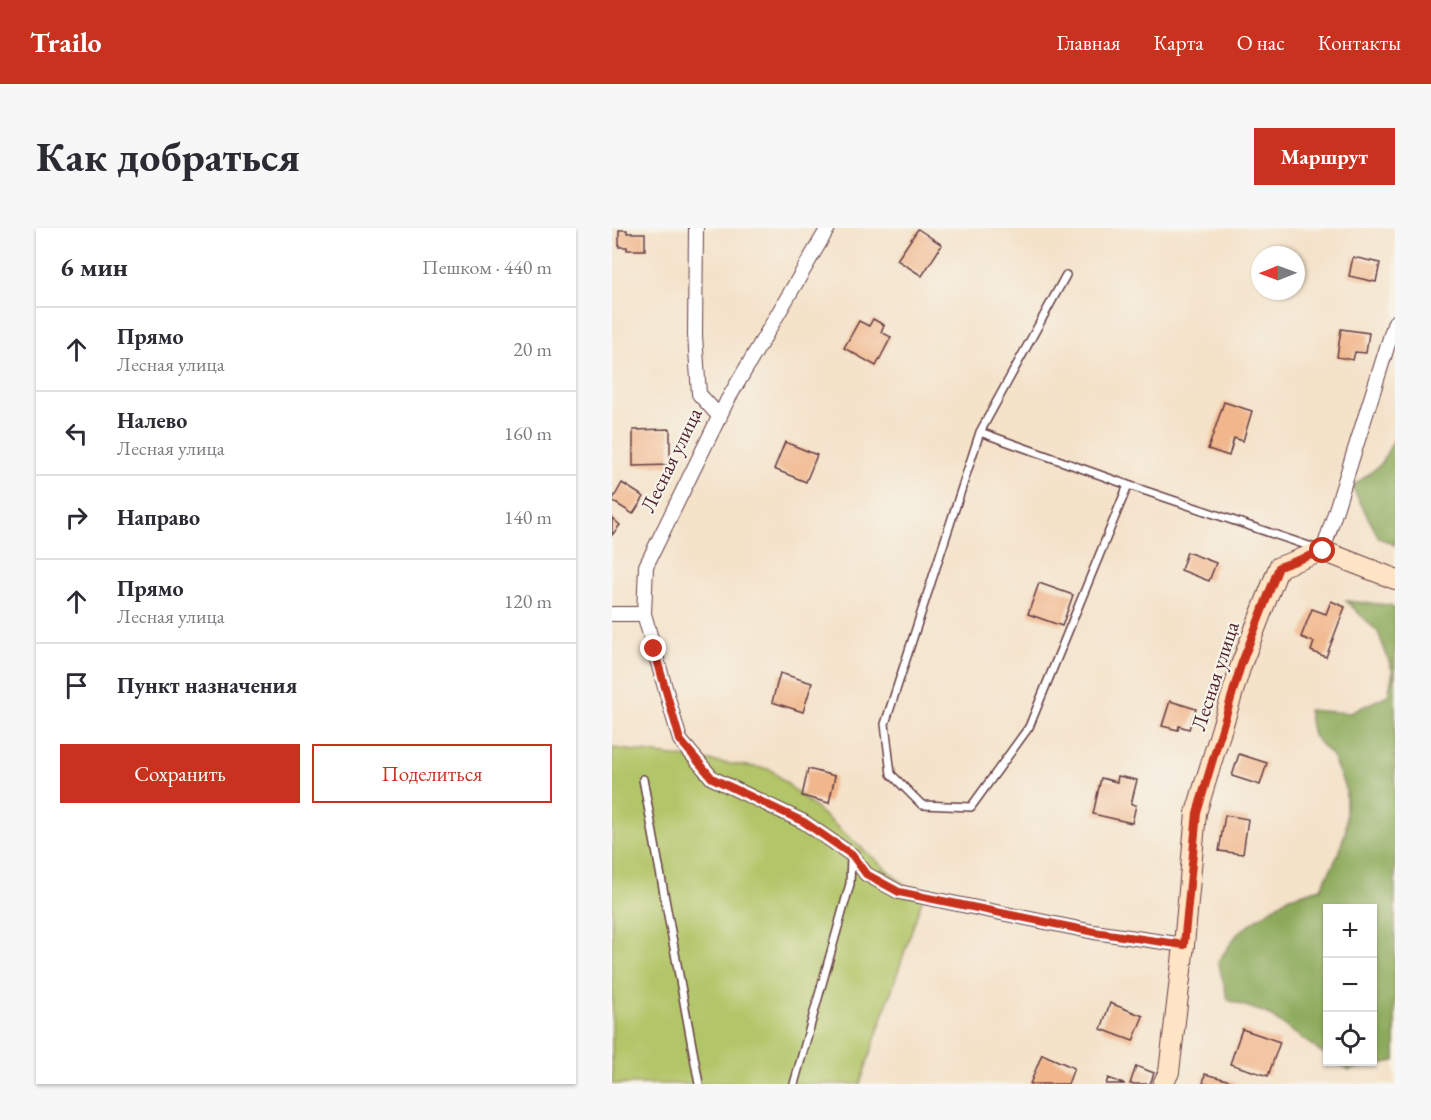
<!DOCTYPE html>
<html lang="ru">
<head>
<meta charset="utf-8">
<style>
	:root { --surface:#fff; --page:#f7f7f7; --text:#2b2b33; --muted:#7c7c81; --line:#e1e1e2; --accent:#c8321e }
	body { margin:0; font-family:"EB Garamond",serif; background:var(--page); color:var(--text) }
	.controls { position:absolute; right:18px; bottom:18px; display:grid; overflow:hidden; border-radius:0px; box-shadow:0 2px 4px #0004 }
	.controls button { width:54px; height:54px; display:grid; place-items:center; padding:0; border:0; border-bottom:2px solid var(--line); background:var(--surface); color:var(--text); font:30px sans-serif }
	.compass { position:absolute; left:639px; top:18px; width:54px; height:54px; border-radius:50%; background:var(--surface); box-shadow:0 2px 4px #0004; rotate:269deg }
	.stop { position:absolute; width:18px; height:18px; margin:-14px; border:4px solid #c8321e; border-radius:50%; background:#fff }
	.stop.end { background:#c8321e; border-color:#fff; box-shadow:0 2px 6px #0008 }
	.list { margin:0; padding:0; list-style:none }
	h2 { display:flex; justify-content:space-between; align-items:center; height:78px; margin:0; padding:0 24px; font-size:26px }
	h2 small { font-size:20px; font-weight:400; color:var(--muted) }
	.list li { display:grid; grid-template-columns:39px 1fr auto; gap:18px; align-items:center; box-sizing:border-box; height:84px; padding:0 24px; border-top:2px solid var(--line) }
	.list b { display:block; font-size:22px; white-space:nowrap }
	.list p { margin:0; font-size:20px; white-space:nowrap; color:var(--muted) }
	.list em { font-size:20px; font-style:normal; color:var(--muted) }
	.actions { display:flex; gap:12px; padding:18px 24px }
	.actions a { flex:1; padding:14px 0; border:2px solid var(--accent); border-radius:0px; text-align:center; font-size:21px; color:var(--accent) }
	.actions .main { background:var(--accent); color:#fff }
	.icon { flex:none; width:33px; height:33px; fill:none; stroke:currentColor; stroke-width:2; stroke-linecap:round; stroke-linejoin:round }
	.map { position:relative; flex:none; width:783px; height:856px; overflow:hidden; border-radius:0px }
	header { display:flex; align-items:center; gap:36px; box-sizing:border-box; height:84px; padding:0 30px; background:var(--accent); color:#fff }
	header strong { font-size:28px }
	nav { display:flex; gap:33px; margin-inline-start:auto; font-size:21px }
	.intro { display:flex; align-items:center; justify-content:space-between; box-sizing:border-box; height:144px; padding:0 36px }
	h1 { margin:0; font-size:42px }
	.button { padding:15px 27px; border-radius:0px; background:var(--accent); color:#fff; font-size:21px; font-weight:700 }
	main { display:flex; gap:36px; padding:0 36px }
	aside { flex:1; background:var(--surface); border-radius:0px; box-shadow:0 2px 4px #0004 }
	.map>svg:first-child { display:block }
	.green { fill:#b2c568; stroke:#7e724a; stroke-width:1.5 }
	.forest { fill:#8daa5c; stroke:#6c6444; stroke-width:1.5 }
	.building { fill:#f1b68b }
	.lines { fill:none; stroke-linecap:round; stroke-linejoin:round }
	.lane-casing { stroke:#643c43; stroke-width:10 }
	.street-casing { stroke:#643c43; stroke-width:16 }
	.secondary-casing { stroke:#643c43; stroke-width:22 }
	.lane { stroke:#fff; stroke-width:7 }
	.street { stroke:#fff; stroke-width:14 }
	.secondary { stroke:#ffe4c6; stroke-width:20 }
	.route { stroke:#c8321e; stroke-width:8 }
	.labels { text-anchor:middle; stroke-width:4.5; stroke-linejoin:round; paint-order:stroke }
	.street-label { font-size:21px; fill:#4a1f2b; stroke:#f7f3e8 }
</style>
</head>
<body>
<header>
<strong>Trailo</strong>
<nav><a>Главная</a><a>Карта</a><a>О нас</a><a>Контакты</a></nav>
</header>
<div class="intro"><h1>Как добраться</h1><a class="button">Маршрут</a></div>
<main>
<aside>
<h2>6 мин<small>Пешком · 440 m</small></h2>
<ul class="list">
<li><svg class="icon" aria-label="ahead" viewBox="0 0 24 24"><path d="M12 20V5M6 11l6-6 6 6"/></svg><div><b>Прямо</b><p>Лесная улица</p></div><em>20 m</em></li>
<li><svg class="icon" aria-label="left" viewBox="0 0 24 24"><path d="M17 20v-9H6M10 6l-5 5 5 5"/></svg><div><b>Налево</b><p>Лесная улица</p></div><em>160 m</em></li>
<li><svg class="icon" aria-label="right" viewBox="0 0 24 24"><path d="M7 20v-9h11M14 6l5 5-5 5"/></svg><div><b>Направо</b></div><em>140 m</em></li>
<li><svg class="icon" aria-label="ahead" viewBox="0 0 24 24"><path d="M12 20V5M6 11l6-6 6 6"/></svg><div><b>Прямо</b><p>Лесная улица</p></div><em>120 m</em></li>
<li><svg class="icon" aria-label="arrive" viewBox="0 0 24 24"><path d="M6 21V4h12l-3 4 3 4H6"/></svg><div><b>Пункт назначения</b></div></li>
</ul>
<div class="actions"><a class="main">Сохранить</a><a>Поделиться</a></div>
</aside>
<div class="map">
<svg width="783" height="856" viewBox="0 0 783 856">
	<rect width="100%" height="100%" fill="#f7f3e8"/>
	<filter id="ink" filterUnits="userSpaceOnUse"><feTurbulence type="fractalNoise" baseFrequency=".0167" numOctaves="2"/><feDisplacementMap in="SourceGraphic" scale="12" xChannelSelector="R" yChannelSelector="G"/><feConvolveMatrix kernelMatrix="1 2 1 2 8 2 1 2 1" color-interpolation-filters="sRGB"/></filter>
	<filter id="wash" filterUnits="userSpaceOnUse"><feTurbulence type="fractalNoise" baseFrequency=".008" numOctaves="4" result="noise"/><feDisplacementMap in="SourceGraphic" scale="24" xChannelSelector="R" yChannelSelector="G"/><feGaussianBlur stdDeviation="1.35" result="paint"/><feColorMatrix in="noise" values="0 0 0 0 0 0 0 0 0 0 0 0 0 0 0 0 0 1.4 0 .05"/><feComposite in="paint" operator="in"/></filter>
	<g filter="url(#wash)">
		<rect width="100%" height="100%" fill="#f4e2c9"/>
		<path class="green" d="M0 520 158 541 310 672 248 856H0Z"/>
		<path class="forest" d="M783 210V317L767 310 740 259 768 237Z
			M734 373 778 377 783 381V833L737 842 724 834H760V680H716L715 828 654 785 616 772 606 734 626 705 655 684 678 669 709 660 726 627 734 601V562L720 528 701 508 696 482 738 485 776 467 781 444 766 404Z"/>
		<g id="blocks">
			<path class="building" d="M306 1 330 17 310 48 285 32Z
				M7 2H15V5H33V22H15V19H7Z
				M741 29 768 35 764 54 737 48Z
				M261 91 272 97 269 104 279 109 264 138 232 120 247 93 257 98Z
				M729 101 757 105 754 125 743 124 741 132 725 129Z
				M612 174 640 183 631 213 622 210 617 228 596 221Z
				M58 201V237L21 238V202Z
				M173 214 205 227 194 254 162 241Z
				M10 255 32 269 21 286 0 273Z
				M0 290 8 297 0 307Z
				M575 324 604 335 597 353 569 342Z
				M427 355 461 367 450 398 416 386Z
				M719 373 733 379 714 429 699 423 702 414 689 409 700 381 714 386Z
				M168 445 200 455 191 484 160 474Z
				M558 473 584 481 577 501 567 498 566 502 550 498Z
				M627 526 655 535 648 557 620 548Z
				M196 541 223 548 217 575 190 568Z
				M506 548 525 552 519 576 524 577 520 595 481 586 489 550 505 554Z
				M613 587 636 591 631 626 607 623Z
				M498 775 531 788 521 813 489 801Z
				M630 801 668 814 656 848 618 836Z
				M430 826 462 840 456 856H418Z
				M524 838 542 845 538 856H518Z
				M593 846 626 855V856H591Z
				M496 850 513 856H494Z"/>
		</g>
	</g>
	<g filter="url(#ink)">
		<use href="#blocks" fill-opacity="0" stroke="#643c43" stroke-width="1.5"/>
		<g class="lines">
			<defs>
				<path id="lane" d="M454 47 368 204 273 496 279 546 310 577 359 579 417 499 516 257 703 320
					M368 204 516 257
					M31 551 87 856
					M182 856 238 656 239 629"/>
				<path id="street" d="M84 0 83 107 87 166 108 189
					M216 0 115 173 34 338 32 386 68 512 100 550 192 594 240 627 254 646 287 664 482 704 572 717
					M711 323 783 94
					M0 386H32"/>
				<path id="secondary" d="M551 856 557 844 572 717 584 585 629 437 667 339 711 323 783 351"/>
			</defs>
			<use href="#lane" class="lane-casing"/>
			<use href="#street" class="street-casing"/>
			<use href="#secondary" class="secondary-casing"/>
			<use href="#lane" class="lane"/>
			<use href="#street" class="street"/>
			<use href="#secondary" class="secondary"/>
		</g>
	</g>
	<g class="lines" filter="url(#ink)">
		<path class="route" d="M42 421 68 512 100 550 192 594 240 627 254 646 287 664 482 704 572 717 585 585 629 437 667 339 711 323"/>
	</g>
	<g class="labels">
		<g class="street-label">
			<text transform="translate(59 232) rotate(-64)" y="7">Лесная улица</text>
			<text transform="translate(603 448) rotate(-72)" y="7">Лесная улица</text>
		</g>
	</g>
</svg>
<div class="controls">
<button>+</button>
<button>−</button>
<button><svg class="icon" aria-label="locate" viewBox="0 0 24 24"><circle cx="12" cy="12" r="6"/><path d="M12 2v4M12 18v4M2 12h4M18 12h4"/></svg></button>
</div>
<svg class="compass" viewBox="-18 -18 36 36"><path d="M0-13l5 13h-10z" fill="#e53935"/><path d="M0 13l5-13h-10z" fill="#7c7c81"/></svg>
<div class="stop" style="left:711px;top:323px"></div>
<div class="stop end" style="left:42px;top:421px"></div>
</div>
</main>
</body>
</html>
